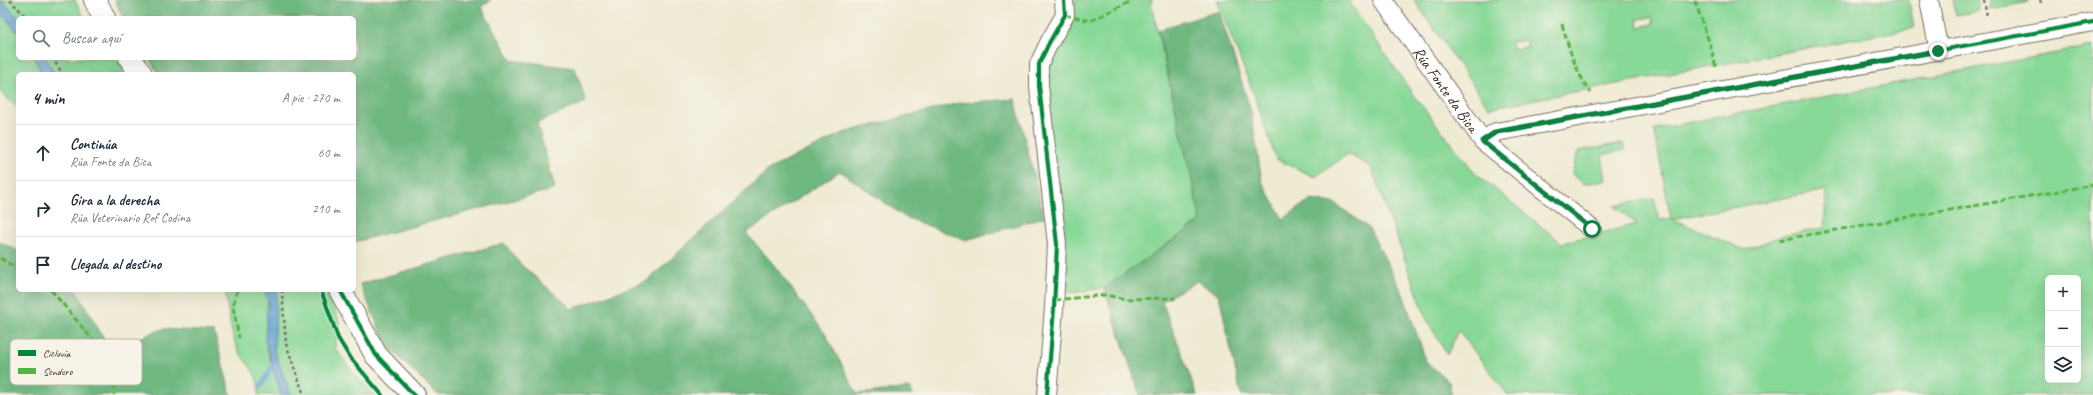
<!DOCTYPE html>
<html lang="es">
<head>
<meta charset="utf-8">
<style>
	:root { --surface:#fff; --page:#f6f6f7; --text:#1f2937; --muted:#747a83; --line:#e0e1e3 }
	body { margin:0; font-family:Caveat,sans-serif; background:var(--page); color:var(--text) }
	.controls { position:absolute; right:12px; bottom:12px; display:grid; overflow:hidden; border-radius:6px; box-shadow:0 4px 16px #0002 }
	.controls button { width:36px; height:36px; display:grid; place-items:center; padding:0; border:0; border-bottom:1px solid var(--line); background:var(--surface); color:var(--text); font:20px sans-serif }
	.stop { position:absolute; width:12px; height:12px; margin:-9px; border:3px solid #0b8043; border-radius:50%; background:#fff }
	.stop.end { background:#0b8043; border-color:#fff; box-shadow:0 1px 4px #0008 }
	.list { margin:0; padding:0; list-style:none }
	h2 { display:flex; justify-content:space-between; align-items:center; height:52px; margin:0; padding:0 16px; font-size:17px }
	h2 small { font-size:13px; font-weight:400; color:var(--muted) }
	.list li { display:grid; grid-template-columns:26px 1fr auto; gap:12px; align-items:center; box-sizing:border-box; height:56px; padding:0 16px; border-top:1px solid var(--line) }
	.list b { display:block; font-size:15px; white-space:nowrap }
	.list p { margin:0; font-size:13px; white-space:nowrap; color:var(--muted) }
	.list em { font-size:13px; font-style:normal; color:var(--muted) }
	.icon { flex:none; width:22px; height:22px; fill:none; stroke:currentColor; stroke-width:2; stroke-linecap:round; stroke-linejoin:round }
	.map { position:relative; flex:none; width:2093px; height:395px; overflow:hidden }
	.search { position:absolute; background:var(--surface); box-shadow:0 4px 16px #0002; left:16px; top:16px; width:340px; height:44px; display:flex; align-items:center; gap:10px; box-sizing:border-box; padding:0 14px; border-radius:6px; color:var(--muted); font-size:15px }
	.panel { position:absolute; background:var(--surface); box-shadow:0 4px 16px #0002; left:16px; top:72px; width:340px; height:220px; border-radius:6px }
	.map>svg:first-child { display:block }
	.green { fill:#88d898; stroke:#62815b; fill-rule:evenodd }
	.forest { fill:#6eb880; stroke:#54714f }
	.water { fill:#629fd3; stroke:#4e6478 }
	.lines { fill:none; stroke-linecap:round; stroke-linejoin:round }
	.stream { stroke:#629fd3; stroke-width:4.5 }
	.street-casing { stroke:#7a6d5d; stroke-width:20 }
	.secondary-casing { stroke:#7a6d5d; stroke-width:24 }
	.path { stroke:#7a6d5d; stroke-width:2.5; stroke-dasharray:3 3; stroke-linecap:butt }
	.street { stroke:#fff; stroke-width:18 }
	.secondary { stroke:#fff; stroke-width:22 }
	.quiet { stroke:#57b245; stroke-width:3; stroke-dasharray:6 3; stroke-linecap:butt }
	.cycleway-casing { stroke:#f7f3e8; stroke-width:6 }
	.cycleway { stroke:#00873e; stroke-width:4 }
	.route { stroke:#0b8043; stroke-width:5 }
	.labels { text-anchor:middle; stroke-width:3; stroke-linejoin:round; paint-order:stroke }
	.street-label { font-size:16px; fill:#3b2a1e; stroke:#f7f3e8 }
	.key { fill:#f7f3e8; stroke:#bfb7ab; stroke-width:1 }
	.key-label { font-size:11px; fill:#3b2a1e }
</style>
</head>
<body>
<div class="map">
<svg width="2093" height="395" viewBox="0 0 2093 395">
	<rect width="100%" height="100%" fill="#f7f3e8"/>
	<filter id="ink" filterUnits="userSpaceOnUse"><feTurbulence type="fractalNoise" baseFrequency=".025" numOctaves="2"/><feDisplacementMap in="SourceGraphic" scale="8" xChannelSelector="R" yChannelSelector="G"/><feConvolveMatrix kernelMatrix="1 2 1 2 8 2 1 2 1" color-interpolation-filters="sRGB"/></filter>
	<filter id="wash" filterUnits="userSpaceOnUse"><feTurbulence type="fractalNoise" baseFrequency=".012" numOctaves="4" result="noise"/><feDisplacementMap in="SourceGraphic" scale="16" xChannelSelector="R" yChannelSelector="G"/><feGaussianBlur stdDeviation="0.9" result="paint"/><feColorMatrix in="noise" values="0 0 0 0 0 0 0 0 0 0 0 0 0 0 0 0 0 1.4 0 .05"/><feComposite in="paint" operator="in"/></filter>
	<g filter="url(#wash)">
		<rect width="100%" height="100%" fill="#efead2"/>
		<path class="green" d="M1 0H75L84 18H19Z
			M1071 0H1153L1151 2 1201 221 1104 288 1071 293 1062 286 1043 74Z
			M1217 0H1348L1414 96 1476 174 1562 243 1637 224 1614 206 1654 198 1659 220 1671 219 1654 129 2093 46V395H1508L1458 330 1447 355 1427 320 1371 167 1348 154 1315 177 1276 159 1255 97ZM1827 190 1824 228 1781 236 1745 250 1672 219ZM2048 278H2078V380H2048Z
			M1414 0H1909L1914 28 1489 108ZM1652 17 1653 24 1639 27 1638 19ZM1526 40 1527 47 1514 49 1512 42Z
			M1953 0H1977L1979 11 1956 15Z
			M1989 0H2029V2L1990 9Z
			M0 12 18 33V58H34L42 74H18V108L0 92Z
			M45 58H115L129 74H55Z
			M1623 143 1625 150 1602 155 1606 180 1584 184 1572 174 1578 151Z
			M225 290H264L268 300 265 341 281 395H258C262 372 241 362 235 342 229 326 228 307 225 290Z
			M277 290H327L339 321 335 348 355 375 375 395H291L274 350Z"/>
		<path class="forest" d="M115 0H491L481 7 511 60 575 68 586 102 537 123 555 189 354 242V74H159L148 58H354V18H123Z
			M1219 11 1251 112 1262 182 1283 219 1310 200 1334 203 1369 228 1403 294 1426 361 1449 382 1452 395H1241L1219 295 1197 281 1162 301 1197 395H1140L1104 288 1201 221 1158 30Z
			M1015 99 1044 217 966 240 905 217 840 171 746 233 774 265 826 335 857 394 910 388 913 395H438L386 345 360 284 504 243 519 263 572 309 647 281 768 170 843 133 959 103Z
			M0 242 18 251V290H76L110 349 163 329 214 332 231 395H0Z"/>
		<path class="water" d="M0 0 19 18 18 33 0 12Z
			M34 58H45L55 74H42Z
			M264 290H277L274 350 291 395H281L265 341 268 300Z"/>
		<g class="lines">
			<path class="stream" d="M260 387 274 364"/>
		</g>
	</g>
	<g filter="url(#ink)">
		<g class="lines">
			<defs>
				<g id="street">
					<path id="s1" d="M1383 0 1483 141 1592 229"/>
					<path d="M1929 0 1939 51"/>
					<path d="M1483 141 1496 132 2093 22"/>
					<path d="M1047 395 1054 308 1057 244 1039 86V64L1049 43 1065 15 1064 0"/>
				</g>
				<path id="secondary" d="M95 0 104 18
					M130 58 141 74
					M340 290 376 355 414 395"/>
			</defs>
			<use href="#street" class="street-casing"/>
			<use href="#secondary" class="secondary-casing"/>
			<path class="path" d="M10 0 27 18
				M1984 0 1987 16
				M2040 0 2042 5
				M52 58 63 74
				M282 290 286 344 304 395"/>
			<use href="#street" class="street"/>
			<use href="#secondary" class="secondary"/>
			<path class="quiet" d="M1695 1C1702 24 1712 46 1716 69
				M1065 15 1090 21 1134 0
				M1562 24C1569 49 1576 72 1591 93
				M1779 240 2093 185
				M0 258 18 269
				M51 290 114 365V395
				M237 290 233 306 239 338
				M1055 300 1105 295 1126 299 1175 298"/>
			<defs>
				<path id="cycleway" d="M1483 141 1496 132 2093 22
					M321 290 338 338 349 356 382 395
					M340 290 376 355 414 395
					M1047 395 1054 308 1057 244 1039 86V64L1049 43 1065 15 1064 0"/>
			</defs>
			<use href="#cycleway" class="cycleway-casing"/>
			<use href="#cycleway" class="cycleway"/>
		</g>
	</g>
	<g class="lines" filter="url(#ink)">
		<path class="route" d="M1592 229 1482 141 1496 132 1938 51"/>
	</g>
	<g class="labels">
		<g class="street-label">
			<text dy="6" stroke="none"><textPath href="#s1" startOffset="109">Rúa Fonte da Bica</textPath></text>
		</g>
	</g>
	<rect x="10" y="339" width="132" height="46" rx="6" class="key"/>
	<rect x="18" y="350" width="18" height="6" fill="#00873e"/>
	<rect x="18" y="368" width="18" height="6" fill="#57b245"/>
	<g class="key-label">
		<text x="43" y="357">Ciclovía</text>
		<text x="43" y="375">Sendero</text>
	</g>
</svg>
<div class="controls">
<button>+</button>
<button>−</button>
<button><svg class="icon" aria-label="layers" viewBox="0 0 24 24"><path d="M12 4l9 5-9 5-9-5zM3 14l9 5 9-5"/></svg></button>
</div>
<div class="stop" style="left:1592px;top:229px"></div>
<div class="stop end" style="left:1938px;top:51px"></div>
<div class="search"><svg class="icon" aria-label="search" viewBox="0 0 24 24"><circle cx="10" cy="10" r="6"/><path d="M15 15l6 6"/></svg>Buscar aquí</div>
<section class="panel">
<h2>4 min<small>A pie · 270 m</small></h2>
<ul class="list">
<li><svg class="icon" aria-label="ahead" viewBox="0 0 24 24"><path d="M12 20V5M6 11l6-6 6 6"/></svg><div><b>Continúa</b><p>Rúa Fonte da Bica</p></div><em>60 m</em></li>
<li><svg class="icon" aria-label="right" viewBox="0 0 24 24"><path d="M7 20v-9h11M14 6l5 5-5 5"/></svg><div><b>Gira a la derecha</b><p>Rúa Veterinario Rof Codina</p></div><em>210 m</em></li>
<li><svg class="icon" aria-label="arrive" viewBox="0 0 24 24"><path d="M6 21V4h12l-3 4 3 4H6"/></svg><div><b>Llegada al destino</b></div></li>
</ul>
</section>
</div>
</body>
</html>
